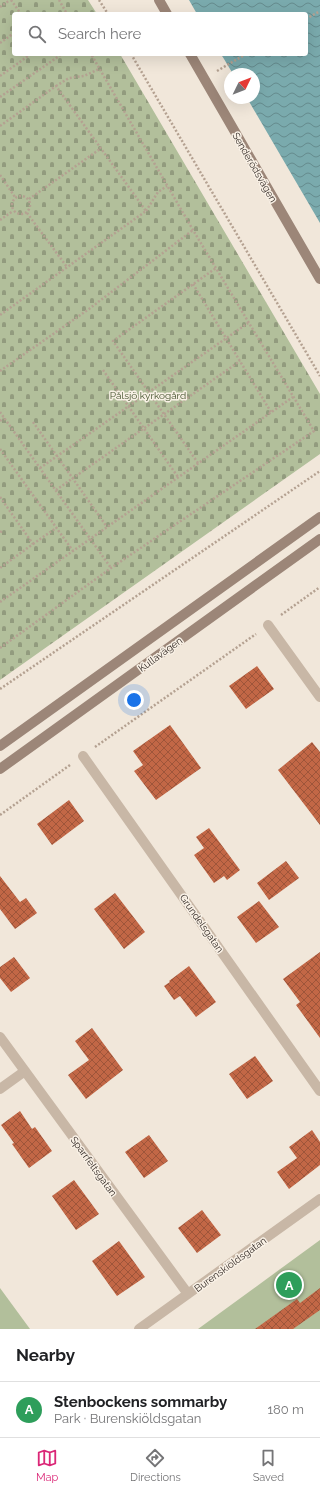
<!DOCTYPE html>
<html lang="en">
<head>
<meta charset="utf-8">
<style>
	:root { --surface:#fff; --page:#f2f2f2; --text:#202124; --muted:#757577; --line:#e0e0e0; --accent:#db2777 }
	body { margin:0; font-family:Raleway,sans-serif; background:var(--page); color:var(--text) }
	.compass { position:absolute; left:224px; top:68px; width:36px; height:36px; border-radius:50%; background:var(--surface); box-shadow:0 4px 16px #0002; rotate:47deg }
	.you { position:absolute; left:134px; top:700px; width:14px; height:14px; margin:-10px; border:3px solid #fff; border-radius:50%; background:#1a73e8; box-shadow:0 0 0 6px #1a73e833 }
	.badge { display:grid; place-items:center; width:26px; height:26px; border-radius:50%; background:var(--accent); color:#fff; font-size:13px; font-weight:700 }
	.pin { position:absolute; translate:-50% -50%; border:2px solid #fff; box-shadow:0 1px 4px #0006 }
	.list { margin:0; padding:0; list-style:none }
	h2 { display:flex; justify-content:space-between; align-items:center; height:52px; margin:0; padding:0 16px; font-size:17px }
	h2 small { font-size:13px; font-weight:400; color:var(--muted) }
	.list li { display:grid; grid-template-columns:26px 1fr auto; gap:12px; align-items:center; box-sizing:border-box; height:56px; padding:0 16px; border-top:1px solid var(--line) }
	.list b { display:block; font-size:15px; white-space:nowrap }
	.list p { margin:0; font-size:13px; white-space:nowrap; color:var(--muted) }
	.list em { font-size:13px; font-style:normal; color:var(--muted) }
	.icon { flex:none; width:22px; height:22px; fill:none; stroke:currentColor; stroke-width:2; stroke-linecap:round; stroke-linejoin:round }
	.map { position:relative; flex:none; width:320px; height:1329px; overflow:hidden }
	.search { position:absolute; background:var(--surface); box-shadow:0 4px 16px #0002; left:12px; right:12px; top:12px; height:44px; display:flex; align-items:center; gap:10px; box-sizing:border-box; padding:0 14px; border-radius:4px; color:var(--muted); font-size:15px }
	.sheet { height:108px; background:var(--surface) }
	nav { display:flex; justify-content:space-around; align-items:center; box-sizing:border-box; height:56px; border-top:1px solid var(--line); background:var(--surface); font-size:11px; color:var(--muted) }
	nav a { display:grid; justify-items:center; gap:2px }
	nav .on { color:var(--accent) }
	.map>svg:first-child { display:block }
	.cemetery { fill:url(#cemetery-stones) }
	.garden { fill:#b2bf9b }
	.water { fill:url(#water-waves) }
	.building { fill:url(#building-cross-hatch) }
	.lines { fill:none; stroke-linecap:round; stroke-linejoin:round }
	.path { stroke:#b4a191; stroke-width:2.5; stroke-dasharray:2 2; stroke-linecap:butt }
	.street { stroke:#c8b7a6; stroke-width:10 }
	.secondary { stroke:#9c8678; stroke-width:10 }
	.labels { text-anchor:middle; stroke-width:3; stroke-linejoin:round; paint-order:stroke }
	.street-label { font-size:10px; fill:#352c27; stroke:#f9f1e6 }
	.park-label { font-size:10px; fill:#43522c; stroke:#f9f1e6 }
</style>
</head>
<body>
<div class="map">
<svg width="320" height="1329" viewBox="0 0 320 1329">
	<defs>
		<pattern id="cemetery-stones" width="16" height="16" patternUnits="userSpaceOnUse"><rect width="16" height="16" fill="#b2bf9b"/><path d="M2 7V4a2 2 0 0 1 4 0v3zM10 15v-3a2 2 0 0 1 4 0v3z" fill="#929b7e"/></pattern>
		<pattern id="water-waves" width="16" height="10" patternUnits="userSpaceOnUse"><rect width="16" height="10" fill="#7aaaad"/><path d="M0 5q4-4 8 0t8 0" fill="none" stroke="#658b8d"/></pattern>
		<pattern id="building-cross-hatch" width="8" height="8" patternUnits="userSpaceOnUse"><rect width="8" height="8" fill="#c26746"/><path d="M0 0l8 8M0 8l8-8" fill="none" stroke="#9e553a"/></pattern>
	</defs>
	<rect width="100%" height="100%" fill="#f1e7da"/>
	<path class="cemetery" d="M0 0H88L97 14H14V54H120L320 394V454L0 680Z"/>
	<path class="garden" d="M320 1240V1329H198Z
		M0 1288 30 1329H0Z"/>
	<path class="water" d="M189 0H320V223L247 98H254V74H233L221 54H306V14H197Z"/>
	<path class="building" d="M257 666 274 689 246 709 229 686Z
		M170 725 201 768 156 800 134 771 143 765 133 751Z
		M312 742 320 752V825L278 770Z
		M69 800 84 821 52 845 37 824Z
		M209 828 240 870 227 880 224 876 214 883 194 855 204 848 196 837Z
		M286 861 299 878 269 900 257 883Z
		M0 876 20 902 26 898 37 913 15 929 0 909Z
		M115 893 145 932 124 949 94 909Z
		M259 901 279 927 256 943 237 917Z
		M320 952V1038L296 1005 300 1002 283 979Z
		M14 957 30 978 11 992 0 978V967Z
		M189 966 216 1002 196 1017 180 996 174 1000 164 986 170 982 169 981Z
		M92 1028 123 1070 86 1099 68 1075 89 1060 75 1041Z
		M255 1056 273 1081 247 1099 229 1074Z
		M20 1111 32 1129 35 1127 52 1151 29 1168 12 1144 14 1143 1 1125Z
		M312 1130 320 1142V1165L289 1189 277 1172 297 1158 289 1147Z
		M149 1135 168 1161 144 1178 125 1152Z
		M74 1180 99 1214 76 1230 52 1196Z
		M202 1210 221 1235 197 1253 178 1228Z
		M119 1241 145 1277 117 1296 92 1261Z
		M320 1288V1310L293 1329H255L297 1299 300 1303Z"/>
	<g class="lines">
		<path class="path" d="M11 0 21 14
			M59 0 67 14
			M99 0 108 14
			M0 7 10 0
			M306 19 320 11
			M0 43 14 33
			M131 54 320 376
			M217 71 246 54
			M0 76 31 54
			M56 86 69 78 84 76 99 69
			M0 97 62 54
			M0 126 56 86 146 211 0 315
			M0 175 15 197
			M12 205a9 9 0 1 1 18 0a9 9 0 1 1-18 0Z
			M29 199 100 149
			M146 211 158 192 167 186
			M27 213 67 267
			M0 220 13 211
			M193 284 271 412
			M103 370 178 477
			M0 371 89 309 193 230
			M0 412 111 568
			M0 421 4 418
			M33 422 107 527
			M0 449 73 551
			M198 463 113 341 216 268
			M40 468 248 323
			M56 490 240 361
			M0 497 33 544 0 568
			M0 531 1 532 0 533
			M33 544 56 528
			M0 602 293 397
			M281 615 320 587
			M0 648 111 568 314 431 193 230 91 54
			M0 689 320 471
			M95 747 256 634
			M0 815 70 765"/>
		<path class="street" d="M268 625 320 697
			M83 756 320 1091
			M0 1037 188 1294
			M0 1089 25 1071
			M139 1329 320 1199"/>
		<path class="secondary" d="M159 0 167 14
			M190 54 320 279
			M0 746 320 517
			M0 769 320 539"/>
	</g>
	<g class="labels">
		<g class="street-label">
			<text transform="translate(255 167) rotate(60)" y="4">Senderödsvägen</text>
			<text transform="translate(160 654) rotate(-36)" y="4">Kullavägen</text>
			<text transform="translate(202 923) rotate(55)" y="4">Grundelsgatan</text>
			<text transform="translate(94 1166) rotate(54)" y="4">Sparrfeltsgatan</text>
			<text transform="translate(230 1264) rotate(-36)" y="4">Burenskiöldsgatan</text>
		</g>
		<g class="park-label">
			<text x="148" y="399">Pålsjö kyrkogård</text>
		</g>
	</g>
</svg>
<svg class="compass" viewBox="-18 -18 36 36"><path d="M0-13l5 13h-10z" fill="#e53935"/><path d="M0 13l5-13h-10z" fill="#757577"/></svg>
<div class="you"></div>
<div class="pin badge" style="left:289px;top:1285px;background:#2e9e5b">A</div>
<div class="search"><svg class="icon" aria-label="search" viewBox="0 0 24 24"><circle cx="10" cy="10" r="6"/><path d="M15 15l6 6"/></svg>Search here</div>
</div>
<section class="sheet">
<h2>Nearby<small></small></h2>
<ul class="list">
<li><span class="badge" style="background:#2e9e5b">A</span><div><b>Stenbockens sommarby</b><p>Park · Burenskiöldsgatan</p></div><em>180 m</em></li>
</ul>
</section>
<nav>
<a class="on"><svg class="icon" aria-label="map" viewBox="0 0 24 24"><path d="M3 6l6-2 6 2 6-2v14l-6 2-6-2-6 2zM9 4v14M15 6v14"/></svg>Map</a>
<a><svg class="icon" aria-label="directions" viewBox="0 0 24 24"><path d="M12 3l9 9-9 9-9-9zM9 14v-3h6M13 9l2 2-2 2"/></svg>Directions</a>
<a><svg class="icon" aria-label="saved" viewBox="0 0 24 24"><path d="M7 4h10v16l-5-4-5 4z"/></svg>Saved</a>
</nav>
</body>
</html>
